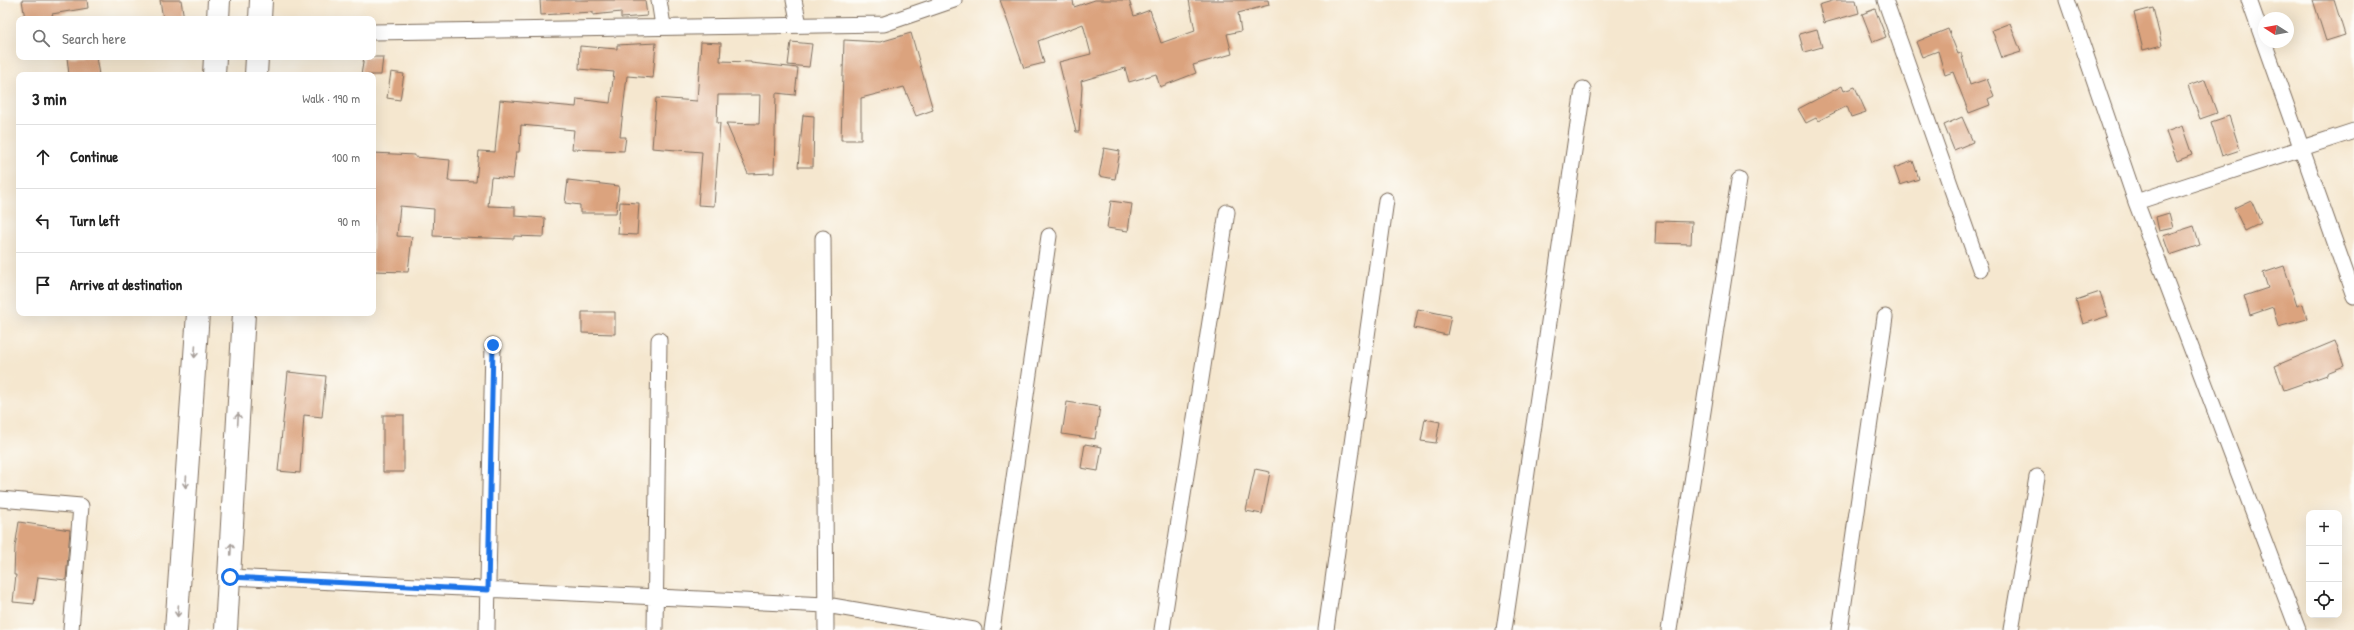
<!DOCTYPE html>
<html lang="en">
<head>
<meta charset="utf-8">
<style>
	:root { --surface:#fff; --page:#f2f2f2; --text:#222; --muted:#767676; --line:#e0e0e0 }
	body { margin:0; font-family:"Patrick Hand",sans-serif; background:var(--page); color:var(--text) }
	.controls { position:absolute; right:12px; bottom:12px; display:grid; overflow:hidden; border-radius:8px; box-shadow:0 4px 16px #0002 }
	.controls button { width:36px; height:36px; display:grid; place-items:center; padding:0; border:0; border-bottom:1px solid var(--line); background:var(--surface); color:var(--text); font:20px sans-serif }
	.compass { position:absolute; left:2258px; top:12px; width:36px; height:36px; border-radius:50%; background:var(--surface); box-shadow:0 4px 16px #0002; rotate:281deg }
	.stop { position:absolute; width:12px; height:12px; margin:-9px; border:3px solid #1a73e8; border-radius:50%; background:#fff }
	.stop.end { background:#1a73e8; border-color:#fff; box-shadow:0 1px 4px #0008 }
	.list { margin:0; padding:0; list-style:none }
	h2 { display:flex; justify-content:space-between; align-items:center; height:52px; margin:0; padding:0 16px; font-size:17px }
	h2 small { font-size:13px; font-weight:400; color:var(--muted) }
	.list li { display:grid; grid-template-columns:26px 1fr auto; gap:12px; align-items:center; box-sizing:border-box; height:64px; padding:0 16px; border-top:1px solid var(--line) }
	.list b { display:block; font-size:15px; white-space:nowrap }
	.list em { font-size:13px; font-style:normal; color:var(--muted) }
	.icon { flex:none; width:22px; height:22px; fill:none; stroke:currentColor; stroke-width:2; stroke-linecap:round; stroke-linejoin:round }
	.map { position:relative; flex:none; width:2354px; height:630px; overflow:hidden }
	.search { position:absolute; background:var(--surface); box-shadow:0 4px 16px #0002; left:16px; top:16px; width:360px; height:44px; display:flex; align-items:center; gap:10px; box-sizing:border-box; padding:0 14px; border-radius:8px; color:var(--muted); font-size:15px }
	.panel { position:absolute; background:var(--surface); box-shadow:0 4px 16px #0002; left:16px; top:72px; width:360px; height:244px; border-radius:8px }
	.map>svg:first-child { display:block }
	.building { fill:#dba37e }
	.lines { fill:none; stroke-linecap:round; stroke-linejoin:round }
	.street-casing { stroke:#7c6c5c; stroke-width:17 }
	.primary-casing { stroke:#7c6c5c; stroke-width:24 }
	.street { stroke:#fff; stroke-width:15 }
	.primary { stroke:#fff; stroke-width:22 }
	.oneway { stroke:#a79f9a }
	.route { stroke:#1a73e8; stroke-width:5 }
</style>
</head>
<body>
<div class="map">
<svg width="2354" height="630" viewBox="0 0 2354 630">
	<rect width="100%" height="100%" fill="#fdfcf7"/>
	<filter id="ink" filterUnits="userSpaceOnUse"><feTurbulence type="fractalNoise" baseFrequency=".025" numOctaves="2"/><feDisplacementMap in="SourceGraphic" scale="8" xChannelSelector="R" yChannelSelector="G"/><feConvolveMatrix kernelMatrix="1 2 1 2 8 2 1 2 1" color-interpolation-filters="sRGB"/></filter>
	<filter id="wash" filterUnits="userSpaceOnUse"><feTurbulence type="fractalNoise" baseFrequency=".012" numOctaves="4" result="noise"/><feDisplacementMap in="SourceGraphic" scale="16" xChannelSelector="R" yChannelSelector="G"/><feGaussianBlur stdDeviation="0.9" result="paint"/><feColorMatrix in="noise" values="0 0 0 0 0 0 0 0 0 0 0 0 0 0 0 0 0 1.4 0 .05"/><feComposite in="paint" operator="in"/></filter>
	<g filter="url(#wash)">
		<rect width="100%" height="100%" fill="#f5e7cf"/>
		<g id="blocks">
			<path class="building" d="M22 0H87L88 8 52 14 53 17 25 19Z
				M160 0H181L184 19H163Z
				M540 0H645L647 16 621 18V12L593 15V12L541 15Z
				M1000 0H1073L1074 7 1095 0H1129L1134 16 1150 10 1161 43 1195 31 1189 0H1268L1269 5 1238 13 1241 31 1227 34 1232 54 1193 65 1196 73 1160 87 1156 74 1129 82 1125 68 1081 81 1082 87 1079 132H1076L1059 62 1091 54 1083 24 1038 41 1044 63 1024 68Z
				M1835 0H1856L1859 13 1824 23 1819 5Z
				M2313 0H2334L2345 35 2326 41Z
				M2153 8 2162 45 2143 50 2134 13Z
				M1875 9 1886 37 1873 42 1862 14Z
				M2010 23 2021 52 2002 58 1992 30Z
				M1817 29 1822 47 1804 52 1799 34Z
				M1948 29 1958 54 1961 53 1970 85 1987 79 1994 96 1988 99 1990 105 1969 113 1953 72 1945 75 1938 51 1922 57 1916 42Z
				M911 33 933 110 916 116 904 87 861 98V140H841L844 40 880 42Z
				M701 42 721 43 720 61 751 62V63L798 68 795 95 776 93 774 173 748 174 726 123 759 124 760 95H718L717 123H720L714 206 698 205 702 152 652 148 656 98 697 101Z
				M791 42 812 44 809 67 788 65Z
				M656 43 653 78 627 76 620 137H626L624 151 572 149 574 130 521 125 519 152H516L513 179 491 177 488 206 515 207V216L545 218 544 237 514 236V239L433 236 434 209 400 206 397 236 412 237 408 272 373 271V153L415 155V157L450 160 448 181 476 182 479 151 495 152 500 100 576 107 577 99 610 103 614 72 579 69 580 46 617 49V45Z
				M67 57H96L99 75H69Z
				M364 57H383L381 75H361Z
				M391 72 404 74 400 100 387 98Z
				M2205 80 2217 113 2200 119 2188 86Z
				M1842 86 1844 91 1855 87 1866 112 1851 117 1847 106 1818 121 1816 118 1806 123 1798 109Z
				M803 115 814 116 813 167H798Z
				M2229 116 2240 150 2222 156 2211 122Z
				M1962 117 1973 142 1954 150 1944 125Z
				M2182 126 2192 155 2177 161 2166 132Z
				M1104 148 1120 151 1115 179 1099 176Z
				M1913 161 1919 179 1900 185 1894 168Z
				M568 180 619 186 616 213H580V205L565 203Z
				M2251 200 2261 223 2245 231 2234 208Z
				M1111 201 1132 204 1128 231 1107 228Z
				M620 202 639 203 637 235 618 234Z
				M2169 213 2173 228 2159 231 2156 217Z
				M1656 221 1692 222 1691 244 1655 243Z
				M2194 226 2200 245 2170 255 2163 236Z
				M2284 266 2297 306 2303 304 2307 319 2278 327 2273 307 2250 315 2244 296 2268 288 2263 273Z
				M2100 292 2108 316 2083 324 2076 300Z
				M1418 309 1451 316 1447 335 1414 328Z
				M582 312H615V334L582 333Z
				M2335 341 2344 366 2327 373V375L2284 390 2275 366Z
				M288 372 326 376 322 417 304 415 300 473 278 471Z
				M1067 402 1100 407 1095 439 1062 434Z
				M383 415H404V472H383Z
				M1425 419 1440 422 1436 443 1421 441Z
				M1085 444 1102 447 1098 471 1081 468Z
				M1255 469 1270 472 1262 514 1246 511Z
				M19 522 70 530 66 580 38 577 34 604 13 602 16 575H14L15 547Z"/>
		</g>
	</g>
	<g filter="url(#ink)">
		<use href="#blocks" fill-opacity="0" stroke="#7c6c5c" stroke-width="1"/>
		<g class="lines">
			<defs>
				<path id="street" d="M659 0 663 26
					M794 0 799 25
					M1885 0 1980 269
					M2067 0 2136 202 2298 630
					M2249 0 2354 296
					M373 32 884 24 954 0
					M2136 202 2354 131
					M823 238 826 630
					M0 499 81 506 71 630
					M230 577 826 605 974 630
					M487 630 493 345
					M655 630 659 340
					M992 630 1049 236
					M1162 630 1227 212
					M1326 630 1386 200
					M1504 630 1583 89
					M1669 630 1739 180
					M1840 630 1885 317
					M2011 630 2037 477"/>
				<path id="primary" d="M218 19 219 0
					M260 19 261 0
					M214 75 215 57
					M256 75 257 57
					M176 630 198 313
					M226 630 244 313"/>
			</defs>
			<use href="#street" class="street-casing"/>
			<use href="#primary" class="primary-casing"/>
			<use href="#street" class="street"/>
			<use href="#primary" class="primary"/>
		</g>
		<defs><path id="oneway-shaft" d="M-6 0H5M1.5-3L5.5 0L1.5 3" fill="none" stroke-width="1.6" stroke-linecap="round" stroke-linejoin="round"/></defs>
		<g class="oneway">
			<use href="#oneway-shaft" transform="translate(195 352) rotate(94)"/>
			<use href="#oneway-shaft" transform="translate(238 419) rotate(-87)"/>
			<use href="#oneway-shaft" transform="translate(186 482) rotate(94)"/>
			<use href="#oneway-shaft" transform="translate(231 549) rotate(-87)"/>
			<use href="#oneway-shaft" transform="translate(178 611) rotate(94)"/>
		</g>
	</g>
	<g class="lines" filter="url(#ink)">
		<path class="route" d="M230 577 488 590 493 345"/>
	</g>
</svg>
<div class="controls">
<button>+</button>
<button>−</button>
<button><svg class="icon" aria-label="locate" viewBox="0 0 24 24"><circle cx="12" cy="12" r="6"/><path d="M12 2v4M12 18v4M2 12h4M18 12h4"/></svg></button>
</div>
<svg class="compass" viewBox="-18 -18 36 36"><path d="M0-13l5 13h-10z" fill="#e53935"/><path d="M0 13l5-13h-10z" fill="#767676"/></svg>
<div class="stop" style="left:230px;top:577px"></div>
<div class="stop end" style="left:493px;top:345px"></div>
<div class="search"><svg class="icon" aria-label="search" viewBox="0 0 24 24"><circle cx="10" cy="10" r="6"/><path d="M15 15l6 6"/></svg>Search here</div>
<section class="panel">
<h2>3 min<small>Walk · 190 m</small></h2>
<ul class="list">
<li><svg class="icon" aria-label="ahead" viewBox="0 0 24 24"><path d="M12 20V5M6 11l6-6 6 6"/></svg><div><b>Continue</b></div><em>100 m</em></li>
<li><svg class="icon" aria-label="left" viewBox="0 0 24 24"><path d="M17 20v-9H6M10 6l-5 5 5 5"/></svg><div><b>Turn left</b></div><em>90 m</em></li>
<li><svg class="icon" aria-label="arrive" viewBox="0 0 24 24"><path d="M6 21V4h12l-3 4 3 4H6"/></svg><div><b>Arrive at destination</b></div></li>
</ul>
</section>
</div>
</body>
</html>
